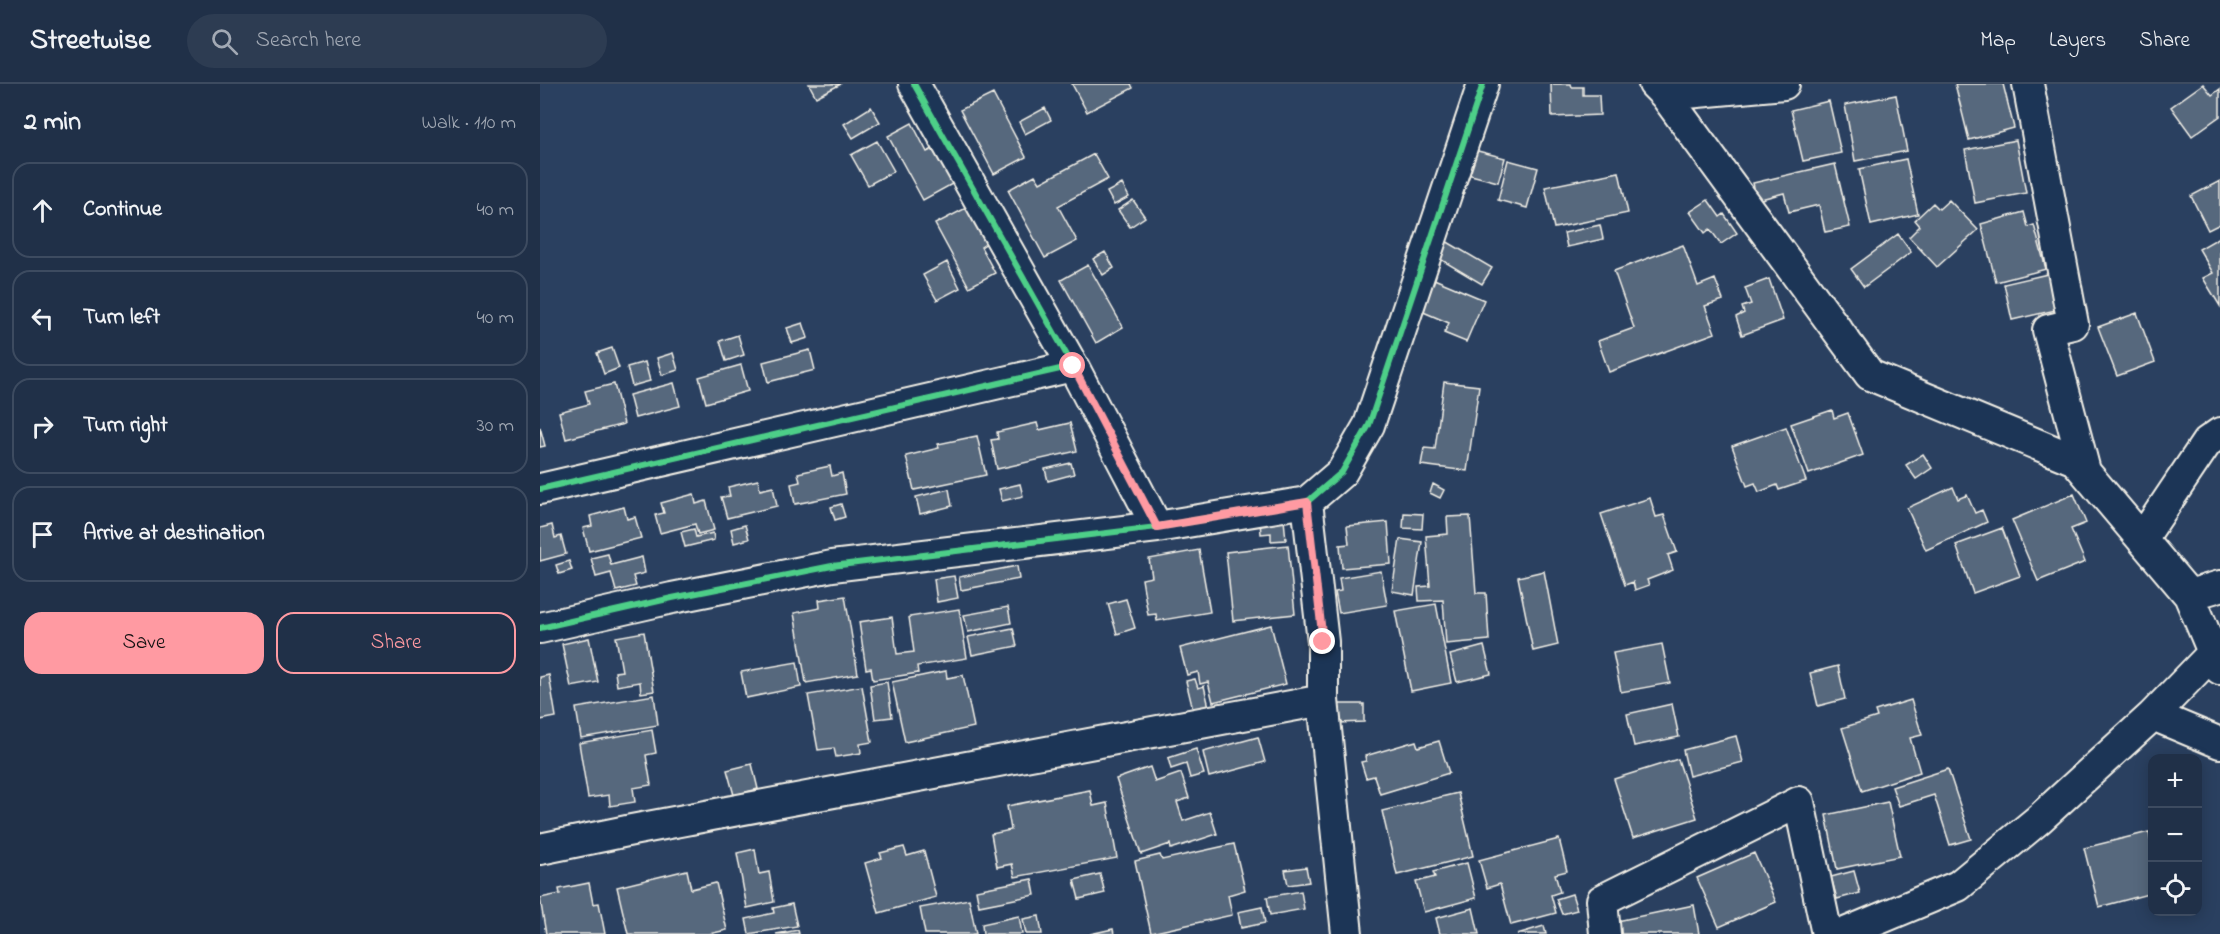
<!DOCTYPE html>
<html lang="en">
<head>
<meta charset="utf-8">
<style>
	:root { --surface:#203048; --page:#2d3c52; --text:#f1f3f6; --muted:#a2a9b4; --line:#3d4b60; --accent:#ff9aa2 }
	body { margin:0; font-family:"Indie Flower",sans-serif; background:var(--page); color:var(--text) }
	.controls { position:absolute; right:18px; bottom:18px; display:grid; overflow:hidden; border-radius:12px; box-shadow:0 3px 15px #0003 }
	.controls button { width:54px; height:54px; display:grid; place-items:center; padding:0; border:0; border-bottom:2px solid var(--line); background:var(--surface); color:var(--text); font:30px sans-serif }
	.stop { position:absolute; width:18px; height:18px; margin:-14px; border:4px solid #ff9aa2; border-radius:50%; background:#fff }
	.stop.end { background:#ff9aa2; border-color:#fff; box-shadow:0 2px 6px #0008 }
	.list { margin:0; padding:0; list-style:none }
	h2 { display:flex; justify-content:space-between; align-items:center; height:78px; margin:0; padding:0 24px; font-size:26px }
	h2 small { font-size:20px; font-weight:400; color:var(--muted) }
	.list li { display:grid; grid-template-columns:39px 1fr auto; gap:18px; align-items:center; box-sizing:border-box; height:96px; margin:0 12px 12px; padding:0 12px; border:2px solid var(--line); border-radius:18px }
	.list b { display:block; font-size:22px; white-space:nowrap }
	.list em { font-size:20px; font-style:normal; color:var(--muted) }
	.actions { display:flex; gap:12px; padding:18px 24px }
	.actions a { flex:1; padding:14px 0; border:2px solid var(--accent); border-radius:18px; text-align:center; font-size:21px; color:var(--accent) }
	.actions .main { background:var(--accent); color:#111 }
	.icon { flex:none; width:33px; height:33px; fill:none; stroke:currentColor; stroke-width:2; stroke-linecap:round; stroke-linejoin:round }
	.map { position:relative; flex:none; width:1680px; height:850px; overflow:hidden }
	header { display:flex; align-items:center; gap:36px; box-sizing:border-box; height:84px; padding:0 30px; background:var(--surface); border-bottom:2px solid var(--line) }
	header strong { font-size:28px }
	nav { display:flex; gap:33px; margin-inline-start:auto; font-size:21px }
	.search { width:420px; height:54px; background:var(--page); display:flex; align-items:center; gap:15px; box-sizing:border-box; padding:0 21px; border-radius:33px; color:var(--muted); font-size:22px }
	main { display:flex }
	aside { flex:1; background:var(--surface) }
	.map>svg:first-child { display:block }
	.building { fill:#56677d; stroke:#f4f1e8; stroke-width:1.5 }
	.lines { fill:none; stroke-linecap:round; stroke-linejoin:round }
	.minor-casing { stroke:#f4f1e8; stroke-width:34 }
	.minor { stroke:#1d3557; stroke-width:30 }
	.cycleway-casing { stroke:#1d3557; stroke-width:10 }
	.cycleway { stroke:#4dcf88; stroke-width:6 }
	.route { stroke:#ff9aa2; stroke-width:8 }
</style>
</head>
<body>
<header>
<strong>Streetwise</strong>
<div class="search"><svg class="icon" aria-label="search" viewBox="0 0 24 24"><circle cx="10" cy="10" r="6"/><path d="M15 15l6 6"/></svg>Search here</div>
<nav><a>Map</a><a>Layers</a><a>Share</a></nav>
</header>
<main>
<aside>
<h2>2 min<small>Walk · 110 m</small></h2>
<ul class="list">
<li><svg class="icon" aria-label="ahead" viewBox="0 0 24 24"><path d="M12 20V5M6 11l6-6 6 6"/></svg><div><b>Continue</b></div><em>40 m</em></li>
<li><svg class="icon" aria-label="left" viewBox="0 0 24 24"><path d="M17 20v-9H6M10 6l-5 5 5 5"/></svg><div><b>Turn left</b></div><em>40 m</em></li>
<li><svg class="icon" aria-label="right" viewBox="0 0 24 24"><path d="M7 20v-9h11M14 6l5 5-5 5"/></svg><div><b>Turn right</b></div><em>30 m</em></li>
<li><svg class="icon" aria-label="arrive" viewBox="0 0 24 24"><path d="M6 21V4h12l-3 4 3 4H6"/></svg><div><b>Arrive at destination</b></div></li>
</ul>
<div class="actions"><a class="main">Save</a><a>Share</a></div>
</aside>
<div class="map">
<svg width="1680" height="850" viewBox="0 0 1680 850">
	<rect width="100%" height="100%" fill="#2a4060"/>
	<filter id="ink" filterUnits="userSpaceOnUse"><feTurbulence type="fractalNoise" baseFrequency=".0167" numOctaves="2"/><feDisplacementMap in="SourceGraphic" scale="12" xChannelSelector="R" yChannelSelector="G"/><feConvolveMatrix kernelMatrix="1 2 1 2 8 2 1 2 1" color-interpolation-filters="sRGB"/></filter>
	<g filter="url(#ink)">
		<path class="building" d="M269 0H301L276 13Z
			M532 0H591L593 4 547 28Z
			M1011 0H1031L1032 3H1043V11H1059L1060 31 1012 33Z
			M1415 0H1463L1474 44 1429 56Z
			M1663 0 1672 11 1680 5V32L1652 52 1631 23Z
			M453 10 486 73 454 90 420 26Z
			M1356 11 1367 67 1315 77 1305 21Z
			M1289 17 1301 69 1263 77 1251 26Z
			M331 23 340 38 313 54 304 40Z
			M505 24 511 36 485 50 479 38Z
			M372 39 387 68 395 64 414 99 383 116 348 52Z
			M1476 56 1486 109 1435 119 1425 66Z
			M337 57 354 87 328 101 311 71Z
			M934 66 965 74 958 98 927 90Z
			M554 70 568 95 518 122 537 157 505 174 468 106 495 91 500 99Z
			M1366 75 1378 130 1331 141 1319 85Z
			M968 76 998 84 987 124 958 116Z
			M1295 80 1310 143 1285 148 1279 121 1249 128 1244 109 1217 116 1213 99Z
			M1079 88 1088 129 1014 144 1005 103Z
			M1680 97V140L1668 146 1651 112Z
			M582 100 589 113 574 121 567 108Z
			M593 116 605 133 590 143 578 126Z
			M1168 116 1180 133 1184 130 1197 149 1181 160 1170 145 1165 149 1150 128Z
			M1409 116 1438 146 1397 183 1369 153 1380 142 1375 136 1393 119 1399 125Z
			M428 123 447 159 441 163 455 189 429 203 395 140Z
			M1484 128 1488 143 1494 141 1506 185 1456 198 1441 140Z
			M1060 141 1063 155 1027 163 1024 149Z
			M1358 150 1371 168 1324 203 1311 185Z
			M1680 153V222L1663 194 1673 189 1659 165Z
			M904 156 952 184 942 200 895 172Z
			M1143 161 1158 202 1175 195 1183 216 1165 222 1175 249 1069 288 1058 257 1094 244 1074 187Z
			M565 168 574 184 563 191 553 175Z
			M407 178 420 204 397 216 383 191Z
			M548 181 583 243 556 259 521 196Z
			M1512 189 1520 225 1472 236 1464 200Z
			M887 192 944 216 926 258 904 249 909 239 874 224Z
			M1229 195 1243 236 1202 251 1196 233 1204 229 1202 223 1211 220 1205 204Z
			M1597 229 1615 278 1577 292 1558 243Z
			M263 239 268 254 252 259 247 244Z
			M198 251 204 271 186 277 180 257Z
			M72 264 79 284 64 290 57 269Z
			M270 266 275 286 228 298 223 278Z
			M133 269 138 286 122 291 117 274Z
			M105 278 110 297 92 302 87 283Z
			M201 281 208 307 166 319 159 293Z
			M904 298 939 302 927 387 881 381 884 364 895 365Z
			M134 299 140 322 95 334 89 311Z
			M74 300 84 340 26 355 19 328 49 320 45 307Z
			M1292 326 1294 334 1308 329 1323 371 1269 390 1251 340Z
			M497 339 499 346 530 339 537 367 457 385 451 356 458 355 457 348Z
			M0 343 5 362 0 363Z
			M1246 343 1266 397 1239 406 1237 401 1219 408 1215 399 1207 402 1192 362Z
			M437 352 446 391 374 406 366 372 399 364 398 360Z
			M1383 370 1392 384 1376 395 1366 381Z
			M531 379 534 390 508 397 505 385Z
			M290 382 292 392 302 389 306 410 255 420 251 400 260 398 258 389Z
			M218 396 220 406 233 403 237 422 187 434 181 413 190 412 188 403Z
			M480 400 483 412 462 417 459 405Z
			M893 400 904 406 900 414 890 409Z
			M1413 403 1418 415 1427 411 1435 429 1442 426 1447 438 1386 466 1367 424Z
			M409 405 412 422 380 430 376 413Z
			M154 410 156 420 166 417 174 446 158 450 155 440 120 449 115 431 124 429 121 419Z
			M1534 410 1546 439 1531 445 1545 478 1498 497 1472 436Z
			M1110 414 1116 433 1124 431 1137 468 1128 471 1133 486 1107 496 1109 501 1095 506 1093 498 1085 501 1061 430Z
			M301 420 305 433 295 436 291 423Z
			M84 423 87 435 95 433 101 454 49 467 43 444 52 442 50 432Z
			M864 429 883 430 882 445 863 444Z
			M930 432 936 509H946L949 556 906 560 903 516 879 517 878 503 890 502 886 452 908 450 907 433Z
			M744 436 746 456 731 457V449L721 450 720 437Z
			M848 438 851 480 802 484 800 461 809 460 807 442Z
			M12 441 15 454 21 452 26 470 0 477V444Z
			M205 441 209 455 194 459 191 445Z
			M1462 444 1480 492 1433 509 1416 461Z
			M154 445 156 453 173 449 174 456 145 463 141 448Z
			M860 455 882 458 874 511 852 507Z
			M748 461 755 530 693 537 686 468Z
			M659 466 670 528 617 537 616 530 608 531 602 495 612 493 609 475Z
			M68 470 71 481 102 473 105 489 93 492 96 502 76 507 71 489 56 493 51 474Z
			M29 477 32 486 19 490 16 481Z
			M477 482 479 495 421 506 419 493Z
			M841 487 847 521 799 529 795 508 801 507 799 494Z
			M1004 487 1018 561 993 567 978 493Z
			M414 492 418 514 397 518 394 495Z
			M305 512 318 590 266 599 254 529 280 524 279 516Z
			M586 515 595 544 577 550 568 520Z
			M896 520 911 599 871 607 855 527Z
			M468 523 471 539 428 548 424 531Z
			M419 525 427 574 377 582 378 589 333 596 331 584 326 585 319 538 352 533 357 570 374 568 369 533Z
			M731 541 746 600 673 618 668 598 660 600 658 588 647 591 640 564Z
			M473 544 477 562 432 571 428 553Z
			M104 548 114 607 101 609 100 598 77 602 75 588 82 587 76 553Z
			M49 554 58 598 31 603 22 560Z
			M1122 560 1130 599 1081 608 1073 569Z
			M944 562 951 590 917 598 910 571Z
			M257 578 261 603 206 614 201 588Z
			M1298 582 1305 615 1278 622 1270 589Z
			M406 587 407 594 423 591 434 643 365 658 352 598Z
			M9 591 16 633 0 636V593Z
			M655 595 658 604 664 602 669 623 653 626 646 597Z
			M347 598 352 633 335 635 330 601Z
			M322 602 332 658 320 660 321 669 296 673 294 664 278 666 268 611Z
			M114 611 118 641 41 654 36 624Z
			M1371 616 1382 651 1370 654 1380 688 1322 707 1302 644 1337 633 1335 627Z
			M799 620H824V638L799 639Z
			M1132 620 1139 653 1094 662 1087 630Z
			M112 646 116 669 106 671 111 701 93 704 95 718 70 722 69 711 48 714 39 659Z
			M1196 652 1203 678 1149 692 1143 666Z
			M718 653 725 678 669 693 663 668Z
			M876 657 878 663 899 657 909 689 840 710 834 692 826 694 821 678 826 677 825 672Z
			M656 665 664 690 650 694 646 680 631 685 628 674Z
			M1138 675 1157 734 1093 754 1074 695Z
			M212 680 218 705 194 711 187 686Z
			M610 683 615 698 641 689 649 714 637 718 643 737 670 728 677 750 631 765 630 760 601 770 576 695Z
			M1408 685 1431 755 1410 761 1394 711 1359 722 1352 703Z
			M550 706 553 722 567 719 577 774 475 793 472 780 457 783 451 750 471 746 467 722Z
			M918 709 933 772 857 791 842 727Z
			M1348 718 1360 772 1297 785 1286 731Z
			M1609 748 1612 764V809L1559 823 1544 764Z
			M1019 755 1027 787 1015 790 1020 808 1011 811 1016 829 971 841 960 800 947 804 939 776Z
			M694 760 705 806 688 811 692 831 611 849 595 777 620 771 622 776Z
			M364 763 367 772 384 767 396 813 339 829 325 779 342 774 340 769Z
			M215 765 219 790 229 788 234 818 207 824 197 769Z
			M1214 769 1236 818 1179 843 1157 794Z
			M927 779 936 814 884 828 876 798 895 793 893 788Z
			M766 783 769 798 748 801 745 786Z
			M147 786 151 805 176 799 187 846 169 850H88L77 803Z
			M1314 787 1320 809 1297 815 1291 793Z
			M560 790 565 809 539 815 534 796Z
			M492 795 495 811 439 822 436 806Z
			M49 799 53 820 59 819 65 850H6L0 814 20 810 19 805Z
			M761 807 764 825 730 831 727 813Z
			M1032 810 1037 826 1022 830 1016 815Z
			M429 815 436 850H385L380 824Z
			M252 820 257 842 209 850 206 835 234 829 233 824Z
			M1154 821 1159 850H1080L1077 837Z
			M722 823 725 839 701 844 698 828Z
			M933 824 939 850H900L896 834Z
			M479 832 482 850H443L442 840Z
			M499 832 502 850H486L483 835Z
			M1004 842 1006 850H977Z
			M573 845 574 850H550Z
			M258 846 259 850H236Z"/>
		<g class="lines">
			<defs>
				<path id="minor" d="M1114 0 1125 11 1330 291 1535 376 1649 511 1680 585
					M1488 0 1533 240 1508 246 1545 387
					M1125 11 1244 0
					M533 282 617 443
					M0 405 533 282 374 0
					M767 418 783 558V616L807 850
					M1602 455 1667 358 1680 349
					M1649 511 1680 502
					M0 544 132 514 292 482 617 443 767 418 802 388 829 341 943 0
					M1613 631 1680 659
					M0 765 92 746 783 616
					M1065 850 1062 816 1259 718 1287 850
					M1303 850 1418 802 1498 736 1613 631 1673 569"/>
			</defs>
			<use href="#minor" class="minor-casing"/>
			<use href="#minor" class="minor"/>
			<defs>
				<path id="cycleway" d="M0 405 533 282 374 0
					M0 544 132 514 292 482 617 443 767 418 802 388 829 341 943 0"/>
			</defs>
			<use href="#cycleway" class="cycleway-casing"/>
			<use href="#cycleway" class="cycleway"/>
		</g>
	</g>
	<g class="lines" filter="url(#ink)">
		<path class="route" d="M533 282 617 443 767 418 783 558"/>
	</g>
</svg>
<div class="controls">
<button>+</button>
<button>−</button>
<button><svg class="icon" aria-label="locate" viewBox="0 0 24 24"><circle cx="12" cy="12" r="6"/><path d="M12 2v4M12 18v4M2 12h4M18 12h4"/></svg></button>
</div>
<div class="stop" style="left:533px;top:282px"></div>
<div class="stop end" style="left:783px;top:558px"></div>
</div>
</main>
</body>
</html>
